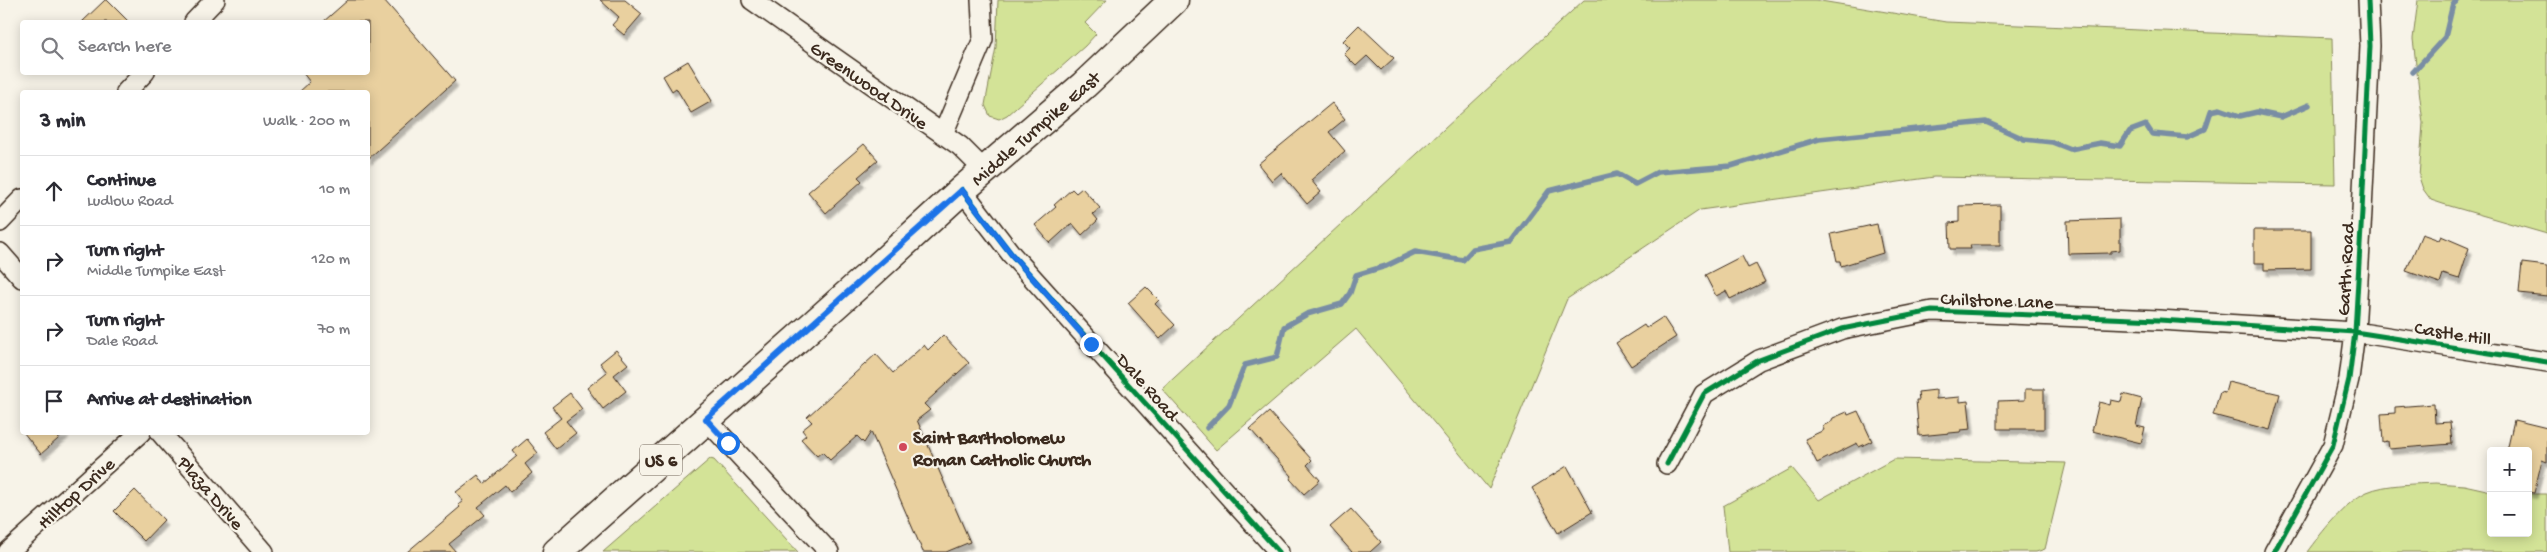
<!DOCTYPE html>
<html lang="en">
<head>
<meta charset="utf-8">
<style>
	:root { --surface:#fff; --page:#f7f7f7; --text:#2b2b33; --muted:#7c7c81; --line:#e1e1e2 }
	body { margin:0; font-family:"Gochi Hand",sans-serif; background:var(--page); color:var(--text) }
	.controls { position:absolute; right:15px; bottom:15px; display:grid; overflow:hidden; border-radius:5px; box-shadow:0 2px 12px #0003 }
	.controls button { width:45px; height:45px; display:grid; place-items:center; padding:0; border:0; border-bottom:1px solid var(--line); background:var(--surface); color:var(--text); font:25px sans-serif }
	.stop { position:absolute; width:15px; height:15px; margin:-11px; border:4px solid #1a73e8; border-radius:50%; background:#fff }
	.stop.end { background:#1a73e8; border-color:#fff; box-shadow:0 1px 5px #0008 }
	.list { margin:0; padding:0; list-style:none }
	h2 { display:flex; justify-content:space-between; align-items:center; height:65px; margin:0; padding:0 20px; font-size:21px }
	h2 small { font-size:16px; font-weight:400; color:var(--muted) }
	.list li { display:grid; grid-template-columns:32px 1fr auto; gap:15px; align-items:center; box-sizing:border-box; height:70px; padding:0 20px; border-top:1px solid var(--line) }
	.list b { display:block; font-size:19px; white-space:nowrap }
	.list p { margin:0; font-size:16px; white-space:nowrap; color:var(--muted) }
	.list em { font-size:16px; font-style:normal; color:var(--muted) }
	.icon { flex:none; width:28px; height:28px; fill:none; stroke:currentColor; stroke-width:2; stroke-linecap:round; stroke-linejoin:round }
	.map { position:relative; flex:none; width:2547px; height:552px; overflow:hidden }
	.search { position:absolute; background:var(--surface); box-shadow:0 2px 12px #0003; left:20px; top:20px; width:350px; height:55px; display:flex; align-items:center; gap:12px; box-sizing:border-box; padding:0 18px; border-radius:5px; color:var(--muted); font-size:19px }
	.panel { position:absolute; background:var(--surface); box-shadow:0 2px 12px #0003; left:20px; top:90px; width:350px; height:345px; border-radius:5px }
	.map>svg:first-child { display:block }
	.green { fill:#d3e397; stroke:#87865a }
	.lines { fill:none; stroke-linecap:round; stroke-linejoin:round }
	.stream { stroke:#798da4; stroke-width:5.5 }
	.building { fill:#e9d09f; stroke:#3b2a1e; filter:url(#shadow) }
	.minor-casing { stroke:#3b2a1e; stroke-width:22 }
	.primary-casing { stroke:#3b2a1e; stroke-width:31 }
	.minor { stroke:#f7f3e8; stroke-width:19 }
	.primary { stroke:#f7f3e8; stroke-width:28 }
	.cycleway-casing { stroke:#f7f3e8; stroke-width:8 }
	.cycleway { stroke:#00873e; stroke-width:5 }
	.route { stroke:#1a73e8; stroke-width:6 }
	.poi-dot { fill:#d1495b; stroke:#f7f3e8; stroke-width:2 }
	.labels { text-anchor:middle; stroke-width:4.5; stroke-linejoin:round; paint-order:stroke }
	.shield { fill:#f7f3e8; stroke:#73665b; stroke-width:1 }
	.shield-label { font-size:18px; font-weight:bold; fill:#3b2a1e }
	.street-label { font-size:19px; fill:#3b2a1e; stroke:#f7f3e8 }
	.poi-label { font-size:19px; font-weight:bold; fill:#3b2a1e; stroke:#f7f3e8; text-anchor:start }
</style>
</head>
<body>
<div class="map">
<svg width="2547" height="552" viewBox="0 0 2547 552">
	<defs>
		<filter id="shadow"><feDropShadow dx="3" dy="5.5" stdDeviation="1" flood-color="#0004"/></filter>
	</defs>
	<rect width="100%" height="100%" fill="#f7f3e8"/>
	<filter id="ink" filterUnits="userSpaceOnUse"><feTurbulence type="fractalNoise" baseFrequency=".02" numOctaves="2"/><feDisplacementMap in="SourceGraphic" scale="10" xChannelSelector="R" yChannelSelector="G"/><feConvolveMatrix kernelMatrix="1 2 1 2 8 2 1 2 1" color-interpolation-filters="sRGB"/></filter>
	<g filter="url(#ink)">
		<path class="green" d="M998 0H1107L1085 23 1096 34 1085 46 1007 115 999 119 990 116 985 105 996 47Z
			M1584 0H1815L1946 22 2332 38 2335 184 1934 177 1700 210 1567 299 1489 489 1356 329 1216 450 1162 389Z
			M2418 0H2547V234L2443 204 2431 200 2423 189 2419 177 2423 123 2413 39Z
			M710 459 714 460 798 552H603Z
			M1894 459 2066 463 2045 549 2036 552H1728L1723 506 1792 468 1819 500Z
			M2436 483 2464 485 2491 491V533H2528V494H2547V552H2307C2321 533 2345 502 2367 492 2385 484 2416 484 2436 483Z"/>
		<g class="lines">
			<path class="stream" d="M2413 72 2445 37 2453 4 2458 0
				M1207 428 1229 405 1245 365 1277 357 1284 327 1307 314 1342 304 1350 293 1356 275 1386 266 1415 252 1463 260 1473 249 1511 242 1549 191 1617 174 1635 184 1658 172 1731 166 1819 139 1986 122 2024 139 2052 142 2070 149 2100 143 2120 146 2130 131 2146 125 2152 134 2187 137 2205 129 2211 111 2220 109 2240 116 2257 112 2281 117 2309 105"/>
		</g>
		<path class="building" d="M105 0H107L129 22H82Z
			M348 0H384L455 81 368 159V92H299L310 82 302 72H368V22H323Z
			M600 0H625L642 14 624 35 612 25 619 17Z
			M1359 25 1394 58 1381 70 1367 56 1356 66 1344 54 1350 48 1343 41Z
			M688 61 712 101 691 113 676 88 672 91 663 76Z
			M1332 103 1345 119 1329 132 1345 151 1311 180 1321 192 1307 204 1281 173 1272 181 1258 164Z
			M864 144 878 160 858 177 862 181 826 213 808 192Z
			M1082 188 1100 208 1093 214 1098 220 1082 235 1072 223 1050 243 1035 225 1056 207 1054 205 1072 189 1076 193Z
			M2000 205V245H1970L1971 249H1950L1949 223 1959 222V206Z
			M2120 219V250L2111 251V253L2068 254 2067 221Z
			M1877 224 1883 253 1841 266 1840 261H1837L1831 234Z
			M2254 230H2311V269L2264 270V263H2254Z
			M2422 234 2439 240 2441 236 2469 248 2459 279 2443 274 2440 283 2406 271Z
			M1742 256 1748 268 1756 264 1765 282 1730 299 1726 291 1716 296 1705 275Z
			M2522 263 2547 266V296L2519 293Z
			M1146 287 1159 300 1155 304 1175 325 1160 339 1128 303Z
			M1663 317 1676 337 1631 366 1616 343 1644 325 1646 328Z
			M943 335 969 363 924 404 930 410 917 420 970 542 946 552H923L871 432 864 443 857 436 830 460 822 452 817 456 801 439 806 435 802 430 812 422 807 417 876 354 893 373 924 345 928 350Z
			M616 350 628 364 614 375 626 391 603 409 587 388 607 372 600 363Z
			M2228 382 2280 394 2270 430 2213 415 2220 392 2225 393Z
			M2025 389H2044V429H1998V401L2025 400Z
			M1936 390V399L1960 397V402L1968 401 1971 429 1961 430 1960 432 1919 436 1916 400H1919L1918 392Z
			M570 393 582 409 566 421 576 433 556 449 543 432 561 418 552 407Z
			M2123 394 2142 399 2136 426 2145 428 2141 443 2092 431 2099 402 2110 405 2111 400 2121 402Z
			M2434 404 2435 423 2450 422 2452 444 2389 449 2388 441 2383 442 2381 414 2395 413V407Z
			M1858 411 1872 441 1859 447 1857 443 1817 463 1805 439 1824 430 1822 426 1831 422 1833 418 1847 412 1848 415Z
			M1269 412 1312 460 1307 465 1320 480 1304 494 1290 479 1292 476 1250 429Z
			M2514 420 2547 428V462L2542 460 2534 493 2528 492V451H2507Z
			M23 432H66L41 454Z
			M527 439 538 453 525 464 532 473 510 492 505 485 478 507 485 515 449 544 456 552H407L460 507 458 505 463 501 456 492 478 475 484 484 517 456 513 451Z
			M1567 466 1592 512 1558 533 1532 488Z
			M135 490 164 520 144 541 114 511Z
			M1351 509 1381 542 1370 552H1352L1330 527Z"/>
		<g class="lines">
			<defs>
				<path id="minor" d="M752 0 960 146 985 171
					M194 22 215 0
					M126 92 145 72
					M943 134 983 39 981 0
					M962 190 1012 255 1279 552
					M0 222 22 199
					M0 253 22 278
					M706 419 829 552
					M160 432 264 552
					M1667 464 1704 394 1759 360 1842 329 1932 311 2159 320 2355 332 2547 362
					M8 552 141 432
					M2274 552 2333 445 2349 379 2355 332 2362 211 2370 46 2368 0"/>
				<g id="primary">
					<path id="s1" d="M557 552 867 277 962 190 1084 85 1174 0"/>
				</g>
			</defs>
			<use href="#minor" class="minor-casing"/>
			<use href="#primary" class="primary-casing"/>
			<use href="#minor" class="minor"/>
			<use href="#primary" class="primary"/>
			<defs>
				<path id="cycleway" d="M962 190 1012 255 1279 552
					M1667 464 1704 394 1759 360 1842 329 1932 311 2159 320 2355 332 2547 362
					M2274 552 2333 445 2349 379 2355 332 2362 211 2370 46 2368 0"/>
			</defs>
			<use href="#cycleway" class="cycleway-casing"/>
			<use href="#cycleway" class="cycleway"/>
		</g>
	</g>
	<g class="lines" filter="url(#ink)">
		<path class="route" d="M728 443 706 419 962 190 1012 255 1091 344"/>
	</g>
	<circle class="poi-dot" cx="903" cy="447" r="5"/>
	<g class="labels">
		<rect class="shield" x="640" y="444.5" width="42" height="31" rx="4"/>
		<g class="shield-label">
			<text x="661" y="466">US 6</text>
		</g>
		<g class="street-label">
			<text transform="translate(870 84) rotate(35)" y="7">Greenwood Drive</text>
			<text dy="7" stroke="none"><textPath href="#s1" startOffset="639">Middle Turnpike East</textPath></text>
			<text transform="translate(2344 269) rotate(-87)" y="7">Garth Road</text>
			<text transform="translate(1997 299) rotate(2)" y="7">Chilstone Lane</text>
			<text transform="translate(2453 332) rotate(9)" y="7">Castle Hill</text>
			<text transform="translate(1149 386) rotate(48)" y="7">Dale Road</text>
			<text transform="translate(75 492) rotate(-42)" y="7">Hilltop Drive</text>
			<text transform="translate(212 492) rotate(49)" y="7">Plaza Drive</text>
		</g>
		<g class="poi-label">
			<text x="913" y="443">Saint Bartholomew<tspan x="913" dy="22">Roman Catholic Church</tspan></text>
		</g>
	</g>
</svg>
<div class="controls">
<button>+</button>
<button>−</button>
</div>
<div class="stop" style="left:728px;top:443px"></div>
<div class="stop end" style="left:1091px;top:344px"></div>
<div class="search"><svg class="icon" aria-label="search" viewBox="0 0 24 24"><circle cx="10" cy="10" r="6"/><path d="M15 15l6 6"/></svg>Search here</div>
<section class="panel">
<h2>3 min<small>Walk · 200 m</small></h2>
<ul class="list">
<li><svg class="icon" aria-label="ahead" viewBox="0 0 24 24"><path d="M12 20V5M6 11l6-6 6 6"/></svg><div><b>Continue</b><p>Ludlow Road</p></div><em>10 m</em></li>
<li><svg class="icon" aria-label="right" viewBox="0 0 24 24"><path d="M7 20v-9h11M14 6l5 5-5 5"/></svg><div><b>Turn right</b><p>Middle Turnpike East</p></div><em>120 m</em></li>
<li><svg class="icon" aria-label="right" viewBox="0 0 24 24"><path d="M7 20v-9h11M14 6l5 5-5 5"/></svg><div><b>Turn right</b><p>Dale Road</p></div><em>70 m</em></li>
<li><svg class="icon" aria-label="arrive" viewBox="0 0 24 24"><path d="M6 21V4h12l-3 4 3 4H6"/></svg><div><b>Arrive at destination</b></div></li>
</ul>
</section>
</div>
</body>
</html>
